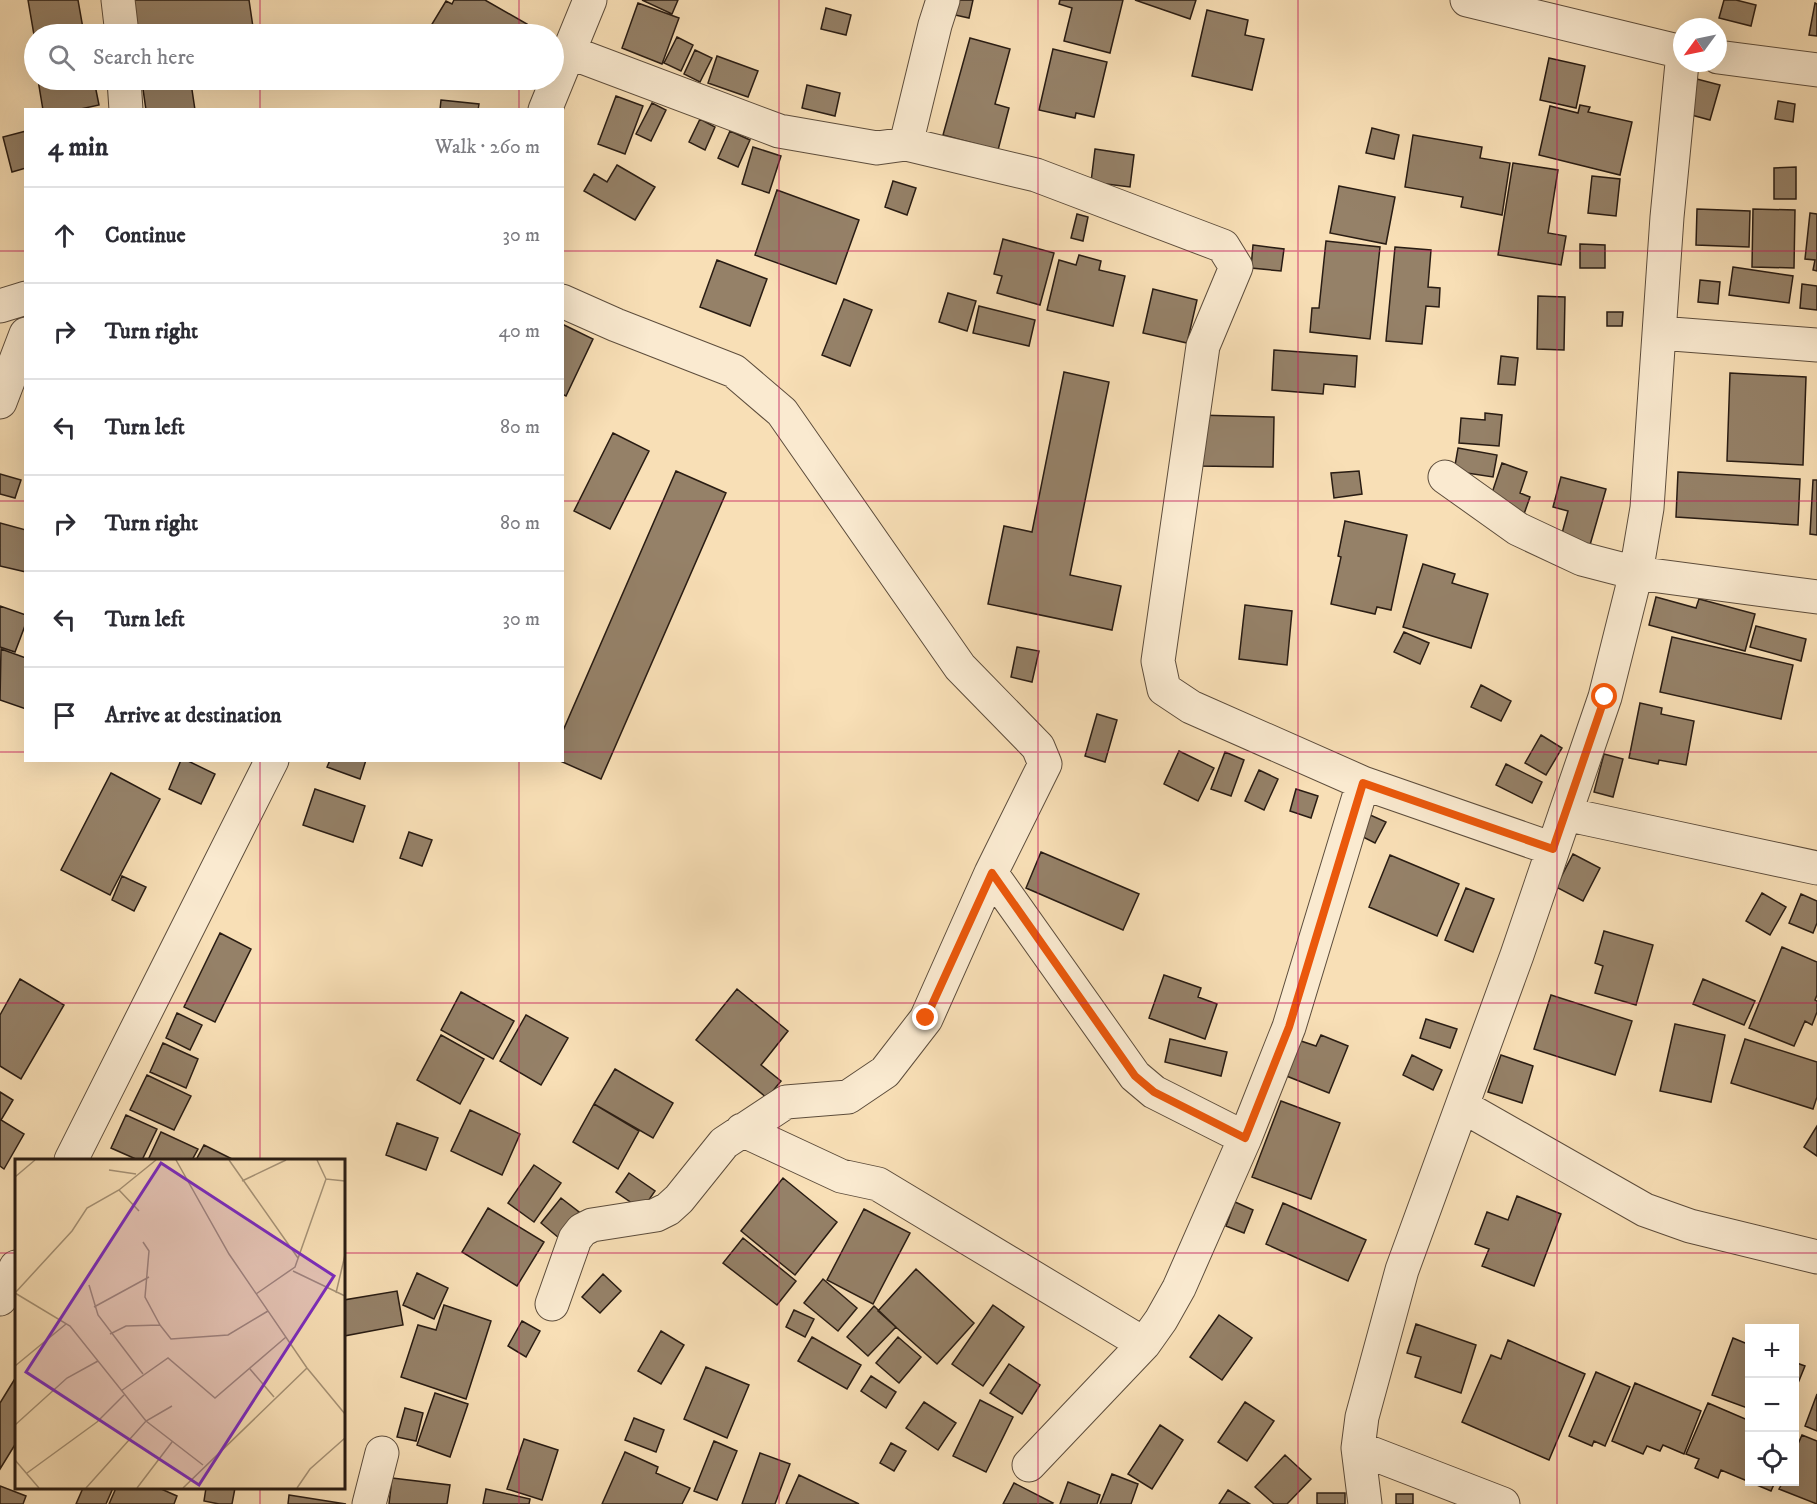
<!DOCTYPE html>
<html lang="en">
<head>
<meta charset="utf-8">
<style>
	:root { --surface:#fff; --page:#f2f2f3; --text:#2b2b33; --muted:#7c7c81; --line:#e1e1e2 }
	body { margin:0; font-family:"IM FELL DW Pica",serif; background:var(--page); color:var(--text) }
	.controls { position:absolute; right:18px; bottom:18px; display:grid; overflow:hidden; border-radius:0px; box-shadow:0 6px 24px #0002 }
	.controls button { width:54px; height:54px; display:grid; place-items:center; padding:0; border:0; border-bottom:2px solid var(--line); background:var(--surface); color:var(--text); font:30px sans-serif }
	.compass { position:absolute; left:1673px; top:18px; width:54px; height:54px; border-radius:50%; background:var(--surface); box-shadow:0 6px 24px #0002; rotate:237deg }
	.stop { position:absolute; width:18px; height:18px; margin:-14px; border:4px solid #ea580c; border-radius:50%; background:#fff }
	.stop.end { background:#ea580c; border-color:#fff; box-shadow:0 2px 6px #0008 }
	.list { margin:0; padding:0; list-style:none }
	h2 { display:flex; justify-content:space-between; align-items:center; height:78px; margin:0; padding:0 24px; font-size:26px }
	h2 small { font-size:20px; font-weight:400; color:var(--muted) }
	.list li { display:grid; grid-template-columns:39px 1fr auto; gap:18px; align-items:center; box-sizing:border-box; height:96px; padding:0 24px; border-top:2px solid var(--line) }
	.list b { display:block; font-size:22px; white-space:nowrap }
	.list em { font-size:20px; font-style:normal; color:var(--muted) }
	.icon { flex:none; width:33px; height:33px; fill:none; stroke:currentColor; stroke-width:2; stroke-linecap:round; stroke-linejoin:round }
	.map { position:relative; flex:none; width:1817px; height:1504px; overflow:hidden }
	.search { position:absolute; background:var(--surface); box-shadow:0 6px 24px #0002; left:24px; top:24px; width:540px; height:66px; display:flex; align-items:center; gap:15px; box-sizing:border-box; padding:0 21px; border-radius:33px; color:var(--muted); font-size:22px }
	.panel { position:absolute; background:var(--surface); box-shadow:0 6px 24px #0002; left:24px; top:108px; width:540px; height:654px; border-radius:0px }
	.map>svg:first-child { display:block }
	.building { fill:#958168; stroke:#291c13; stroke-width:1.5 }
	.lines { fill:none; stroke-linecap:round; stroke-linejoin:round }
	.minor-casing { stroke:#5d4d3c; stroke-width:35 }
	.minor { stroke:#faead0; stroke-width:33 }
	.route { stroke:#ea580c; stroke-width:8 }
	.grid { fill:none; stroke:#c2185b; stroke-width:1.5; stroke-opacity:0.55 }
	.inset-road { fill:none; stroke:#a59175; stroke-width:1.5 }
	.view { fill:#7b2cbf; fill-opacity:0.15; stroke:#7b2cbf; stroke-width:3 }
	.inset-edge { fill:none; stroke:#291c13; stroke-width:3 }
</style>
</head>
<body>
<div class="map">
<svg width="1817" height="1504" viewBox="0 0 1817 1504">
	<rect width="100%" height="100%" fill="#f8dfb6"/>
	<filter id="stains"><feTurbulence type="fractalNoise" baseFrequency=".00333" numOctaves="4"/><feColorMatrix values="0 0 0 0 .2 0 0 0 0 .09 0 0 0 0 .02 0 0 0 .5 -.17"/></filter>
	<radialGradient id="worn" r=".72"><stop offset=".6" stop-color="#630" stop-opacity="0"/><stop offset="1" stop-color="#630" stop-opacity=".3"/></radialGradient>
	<path class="building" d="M28 0H78L84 34 34 35Z
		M133 0H249L254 34H139Z
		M454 0H485L527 24 521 34H426L446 1 452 4Z
		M642 0H678L672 14Z
		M949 0H973L969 18 946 13Z
		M1060 0H1123L1110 53 1064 41 1072 8 1059 4Z
		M1135 0H1196L1190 19Z
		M1724 0H1736L1756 5 1751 26 1719 18Z
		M638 3 679 18 662 64 622 48Z
		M1815 3 1817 4V36L1809 35Z
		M826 8 851 15 846 35 821 29Z
		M1207 10 1248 20 1245 35 1264 39 1252 90 1192 76Z
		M677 37 693 45 681 71 664 63Z
		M970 38 1010 49 995 104 1009 108 998 150 943 135Z
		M1053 49 1107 62 1094 117 1076 113 1075 118 1039 110Z
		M695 50 712 58 700 82 684 74Z
		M717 56 758 71 748 97 708 83Z
		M1549 58 1585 66 1576 108 1540 100Z
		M1693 78 1720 85 1710 120 1684 113Z
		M38 80H94L99 105 76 110H43Z
		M191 83 195 110H146L143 89Z
		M807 85 840 93 835 116 802 108Z
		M616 96 643 106 625 154 598 144Z
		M441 100 479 104 478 110H440Z
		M1778 101 1795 104 1793 122 1775 119Z
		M652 103 666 110 651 141 636 134Z
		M1580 105 1590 107 1588 112 1632 122 1620 175 1539 155 1550 106 1578 113Z
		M700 119 715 127 705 150 689 142Z
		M1372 128 1399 135 1394 159 1366 153Z
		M26 131V168L12 172 3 137Z
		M730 131 750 140 738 167 718 158Z
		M1413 135 1482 147 1480 158 1510 163 1502 215 1461 207 1463 197 1405 187Z
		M753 147 781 156 769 193 742 184Z
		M1095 149 1134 155 1130 187 1091 182Z
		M1513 163 1558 170 1548 233 1566 236 1561 265 1498 255Z
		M617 165 655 187 635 220 584 191 594 174 607 182Z
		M1796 167V199H1774V168Z
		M1592 176 1620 179 1616 216 1588 213Z
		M893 181 916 188 907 215 885 207Z
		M1339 186 1395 197 1386 244 1330 233Z
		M777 190 859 220 836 284 755 255Z
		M1697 209 1750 211 1749 247 1696 245Z
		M1753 209 1795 210 1794 268 1752 267Z
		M1810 213 1817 214V271L1813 270 1815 260 1805 259Z
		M1077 214 1088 217 1083 241 1071 238Z
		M1003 239 1054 253 1040 305 997 293 1002 276 994 274Z
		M1326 241 1380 247 1370 339 1310 332 1312 308H1319Z
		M1580 244 1605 245V268H1580Z
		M1253 245 1284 249 1281 271 1251 268Z
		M1395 247 1431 250 1428 287 1440 288 1439 307 1426 306 1422 344 1386 341Z
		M1079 255 1101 261 1099 270 1125 276 1113 326 1047 310 1059 260 1076 265Z
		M717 260 767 279 750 326 700 307Z
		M1733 267 1793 276 1789 303 1729 295Z
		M1700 280 1720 282 1718 304 1698 302Z
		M1802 284 1817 286V310L1800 308Z
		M1153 289 1197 300 1187 343 1143 333Z
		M948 293 976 301 967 331 939 322Z
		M1538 296 1565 297 1564 350 1537 349Z
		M844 299 872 310 850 366 822 355Z
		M979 306 1035 320 1029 346 973 333Z
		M1607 312H1623L1622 326H1607Z
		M562 324 593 339 566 396 562 394Z
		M1274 350 1357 356 1355 387 1324 384 1323 394 1272 390Z
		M1501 356 1518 358 1515 385 1498 384Z
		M1064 372 1109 382 1070 575 1121 586 1112 630 988 604 1004 526 1032 532Z
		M1730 373 1806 377 1803 465 1727 461Z
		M1485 413 1502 415 1499 446 1459 443 1461 418 1485 420Z
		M1197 415 1274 417 1273 467 1196 466Z
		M613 433 649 451 610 529 574 511Z
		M1458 448 1497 455 1493 477 1467 473 1453 477Z
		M1502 463 1527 472 1520 493 1530 497 1524 514 1489 502Z
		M676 471 726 493 601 779 558 760H562V733Z
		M1359 471 1362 494 1334 498 1331 473Z
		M1678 472 1800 479 1798 525 1676 517Z
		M0 474 21 480 15 498 0 494Z
		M1561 477 1606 489 1590 545 1561 537 1568 511 1553 507Z
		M1813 480H1817V535L1810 534Z
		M1345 521 1407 535 1391 610 1377 607 1375 614 1331 604 1341 557 1338 556Z
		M0 523 26 530V572L0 566Z
		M1423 564 1455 574 1452 583 1488 594 1471 648 1403 627Z
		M1656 597 1696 608 1699 599 1755 614 1745 651 1649 625Z
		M1245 605 1292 611 1287 665 1239 659Z
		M0 606 26 615V623L15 652 0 647Z
		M1756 626 1806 639 1801 661 1750 647Z
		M1404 632 1429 643 1420 664 1394 652Z
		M1672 637 1793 665 1781 719 1660 692Z
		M1017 647 1039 651 1032 682 1011 677Z
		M1 649 26 658V709L0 700Z
		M1481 685 1511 701 1501 721 1471 707Z
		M1640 703 1662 708 1661 714 1694 721 1686 765 1659 760 1658 764 1629 758Z
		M1097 714 1117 720 1105 762 1085 756Z
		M1541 735 1562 748 1546 775 1525 763Z
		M1179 751 1214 768 1198 801 1164 784Z
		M1225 752 1244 760 1231 796 1211 789Z
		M1604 754 1623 759 1613 797 1594 792Z
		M181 760H186L215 774 201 804 169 789Z
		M330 760H366L360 779 327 767Z
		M1506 764 1542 782 1532 803 1496 785Z
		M1259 770 1278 779 1264 810 1245 801Z
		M111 773 160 799 110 895 61 870Z
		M315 789 365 806 353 842 303 825Z
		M1296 789 1318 796 1311 818 1290 811Z
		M1368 814 1386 822 1375 843 1357 834Z
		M409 832 432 840 422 866 400 858Z
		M1041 852 1139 894 1123 930 1026 888Z
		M1573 854 1600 868 1583 901 1556 887Z
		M1390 855 1459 884 1437 936 1369 907Z
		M122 876 146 887 134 911 112 900Z
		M1466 888 1494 899 1473 952 1445 940Z
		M1762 893 1786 907 1770 935 1746 921Z
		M1801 894 1817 901V923L1813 933 1789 923Z
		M1604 931 1653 945 1636 1005 1595 993 1603 966 1595 963Z
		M220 933 251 949 215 1022 184 1007Z
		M1782 947 1817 962V995L1815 1000 1817 1001V1012L1812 1025 1805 1021 1794 1046 1749 1028Z
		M1164 975 1201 988 1198 997 1217 1004 1205 1039 1149 1018Z
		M20 979 64 1005 21 1079 0 1066V1015Z
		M1703 979 1755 1001 1744 1025 1693 1004Z
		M737 989 788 1031 761 1065 781 1081 767 1098 696 1040Z
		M461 992 514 1021 493 1059 441 1030Z
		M1551 995 1632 1021 1615 1075 1534 1049Z
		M177 1013 202 1025 190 1050 166 1038Z
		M526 1015 568 1038 541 1085 500 1061Z
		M1426 1019 1457 1029 1450 1048 1420 1038Z
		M1675 1024 1725 1035 1711 1102 1660 1091Z
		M441 1035 484 1059 460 1104 417 1080Z
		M1321 1035 1348 1046 1329 1093 1284 1075 1298 1040 1316 1046Z
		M1170 1039 1227 1052 1221 1076 1165 1062Z
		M1745 1039 1817 1062V1097L1813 1109 1731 1083Z
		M163 1043 198 1059 186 1088 150 1072Z
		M1412 1055 1442 1070 1433 1090 1403 1075Z
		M1501 1055 1533 1066 1522 1103 1488 1092Z
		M615 1069 673 1103 653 1138 594 1104Z
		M147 1075 191 1096 174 1130 130 1110Z
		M0 1092 13 1100 1 1120 24 1134 4 1169 0 1166Z
		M1281 1101 1340 1123 1311 1199 1252 1177Z
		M594 1104 639 1131 618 1169 573 1142Z
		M470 1110 520 1134 502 1175 451 1151Z
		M126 1115 157 1129 142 1160H138L111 1148Z
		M397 1123 438 1138 426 1170 386 1155Z
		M1817 1126V1156L1804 1147Z
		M161 1132 198 1149 192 1160H148Z
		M204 1145 234 1160H196Z
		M534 1165 561 1183 534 1222 508 1203Z
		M629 1173 655 1191 642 1210 616 1192Z
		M783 1178 837 1222 795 1275 741 1231Z
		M1517 1196 1561 1214 1534 1286 1482 1266 1489 1249 1475 1244 1487 1212 1508 1220Z
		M561 1198 579 1212 559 1238 541 1223Z
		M1235 1202 1253 1210 1244 1233 1226 1226Z
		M1283 1203 1366 1240 1348 1281 1266 1244Z
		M488 1208 544 1242 517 1286 462 1252Z
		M864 1209 910 1233 873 1304 827 1280Z
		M743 1238 796 1281 777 1305 723 1263Z
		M916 1269 974 1323 937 1364 878 1311Z
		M417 1273 448 1288 434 1319 403 1305Z
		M603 1274 621 1291 600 1313 582 1297Z
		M823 1279 857 1308 838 1331 804 1303Z
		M397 1291 403 1325 344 1336V1300Z
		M444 1305 491 1321 466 1399 401 1377 418 1325 436 1330Z
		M993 1305 1024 1327 983 1386 952 1364Z
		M874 1306 896 1327 868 1356 847 1337Z
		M794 1310 814 1319 805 1337 786 1327Z
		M1219 1315 1252 1338 1222 1380 1190 1357Z
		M522 1321 540 1331 526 1357 508 1346Z
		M1416 1324 1476 1345 1461 1393 1415 1377 1421 1357 1407 1353Z
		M661 1331 684 1345 661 1384 638 1371Z
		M812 1337 861 1365 847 1389 798 1361Z
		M898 1337 921 1357 899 1383 876 1363Z
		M1733 1338 1750 1345V1409L1712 1395Z
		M1508 1340 1585 1374 1549 1460 1462 1422 1491 1355 1501 1359Z
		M1794 1362 1805 1366 1794 1393Z
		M1009 1364 1040 1385 1022 1414 990 1393Z
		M706 1367 749 1385 727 1438 684 1419Z
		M1596 1372 1630 1387 1605 1446 1594 1441 1592 1446 1569 1436Z
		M871 1376 896 1392 886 1408 861 1391Z
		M16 1377V1443L0 1469V1403Z
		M1635 1383 1701 1411 1684 1454 1663 1445 1660 1451 1647 1446 1643 1454 1612 1441Z
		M435 1393 468 1404 450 1457 417 1445Z
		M1817 1394V1431L1805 1426Z
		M980 1400 1013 1417 986 1472 953 1456Z
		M924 1402 956 1423 938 1450 906 1428Z
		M1245 1402 1274 1421 1247 1461 1218 1442Z
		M1708 1403 1750 1421V1482H1775L1771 1491 1721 1470 1718 1478 1695 1468 1699 1459 1686 1454Z
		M405 1408 423 1413 416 1441 397 1437Z
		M634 1418 664 1430 656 1452 625 1440Z
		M1160 1425 1183 1440 1152 1489 1128 1474Z
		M1802 1435 1817 1441V1504L1779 1489 1783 1482H1794V1453Z
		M524 1439 558 1450 542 1500 507 1489Z
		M714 1441 737 1451 717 1500 694 1491Z
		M891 1443 906 1451 894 1471 880 1463Z
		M625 1452 658 1467 656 1473 690 1488 682 1504H602Z
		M760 1453 790 1464 775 1504H742Z
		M1285 1455 1311 1479 1287 1504H1274L1255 1487Z
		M1112 1474 1138 1484 1131 1504H1100Z
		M799 1475 859 1504H786Z
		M392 1478 450 1485 447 1504H389Z
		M1068 1482 1100 1495 1097 1504H1060Z
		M1014 1483 1053 1503 1052 1504H1003Z
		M0 1486 26 1496 23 1504H0Z
		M83 1488H113L106 1504H76Z
		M116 1488H159L177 1496 174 1504H109Z
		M206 1488H235L232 1504H219L204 1501Z
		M486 1489 530 1499 529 1504H483Z
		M1228 1490 1250 1504H1219Z
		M1317 1493H1345V1504H1317Z
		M1396 1494H1413V1504H1396Z
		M289 1495 346 1504H288Z"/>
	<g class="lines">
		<defs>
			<path id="minor" d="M118 0 122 34
				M1467 0 1682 52
				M569 52 779 131 877 148 906 144 1036 175 1223 246 1236 267 1203 346 1158 661 1164 689 1191 707 1363 783 1553 849
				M1718 57 1817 70
				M124 80 126 110
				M545 110 590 0
				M906 144 935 25 943 0
				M562 301 616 325 734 371 782 412 960 667 1038 747 1045 764 991 873 1135 1076 1154 1092 1245 1138
				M0 306 26 298
				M1659 333 1817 345
				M0 402 26 334
				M1445 477 1518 529 1582 559 1636 573 1817 597
				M1565 814 1817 868
				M1462 1106 1645 1210 1690 1226 1817 1257
				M742 1130 841 1176 878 1184 1144 1344
				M71 1160 272 760
				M0 1299 16 1267
				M552 1304 575 1239 582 1230 592 1225 656 1215 668 1209 679 1199 724 1143 786 1102 848 1097 885 1072 926 1019 991 873
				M1358 1448 1503 1504
				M1029 1465 1144 1344 1161 1320 1179 1288 1245 1138 1289 1027 1363 783
				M369 1504 382 1453
				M1365 1504 1358 1448 1362 1417 1402 1270 1517 955 1605 697 1636 573 1647 508 1667 217 1682 63"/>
		</defs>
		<use href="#minor" class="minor-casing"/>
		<use href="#minor" class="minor"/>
	</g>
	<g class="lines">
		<path class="route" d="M926 1018 992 873 1135 1076 1154 1092 1245 1138 1289 1027 1363 783 1553 849 1605 697"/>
	</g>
	<path class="grid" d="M260 0V34M519 0V34M779 0V1504M1038 0V1504M1298 0V1504M1557 0V1504M260 80V110M519 80V110M0 251H26M562 251H1817M0 501H26M562 501H1817M0 752H26M562 752H1817M260 760V1160M519 760V1504M0 1003H1817M0 1253H16M344 1253H1817M260 1488V1504"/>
	<g transform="translate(15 1159)">
		<rect width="330" height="330" fill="#f8dfb6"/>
		<path class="inset-road" d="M161 1 214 95 292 209 330 255M214 1 283 99M302 1 311 20M94 11 121 15M0 18 20 1M227 22 271 1M104 31 124 52M128 83 134 92 130 138 145 166M278 112 330 137M74 126 83 156 128 215M0 134 55 167 131 262 188 306M0 134 57 72 72 49 104 31 141 1M321 134 330 96M241 135 280 108 311 20 330 22M79 148 134 118M95 175 111 167 145 166 156 180 213 176 253 152M0 207 51 165M235 210 259 238M106 232 153 199 200 239 271 178M0 266 52 219 83 202M0 301 24 329M12 314 82 263 109 236M71 329 131 262 157 247M122 329 157 283M168 329 292 209M282 329 295 310 330 279"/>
		<path class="view" d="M146 4 319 117 184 326 11 213Z"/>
		<rect width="330" height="330" class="inset-edge"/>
	</g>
	<rect width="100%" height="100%" filter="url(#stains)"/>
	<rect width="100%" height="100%" fill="url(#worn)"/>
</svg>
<div class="controls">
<button>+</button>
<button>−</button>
<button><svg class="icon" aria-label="locate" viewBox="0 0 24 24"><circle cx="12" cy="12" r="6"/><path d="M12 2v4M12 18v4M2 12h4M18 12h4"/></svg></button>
</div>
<svg class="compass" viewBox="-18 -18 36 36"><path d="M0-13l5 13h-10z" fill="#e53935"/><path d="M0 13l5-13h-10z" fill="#7c7c81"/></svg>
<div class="stop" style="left:1605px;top:697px"></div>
<div class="stop end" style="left:926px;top:1018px"></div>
<div class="search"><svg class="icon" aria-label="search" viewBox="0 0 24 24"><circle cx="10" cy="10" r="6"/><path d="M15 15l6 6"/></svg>Search here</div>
<section class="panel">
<h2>4 min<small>Walk · 260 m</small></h2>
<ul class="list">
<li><svg class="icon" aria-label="ahead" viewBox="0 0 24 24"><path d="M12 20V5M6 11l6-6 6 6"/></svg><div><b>Continue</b></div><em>30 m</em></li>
<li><svg class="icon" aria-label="right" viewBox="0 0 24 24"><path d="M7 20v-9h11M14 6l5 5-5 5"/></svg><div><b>Turn right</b></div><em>40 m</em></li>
<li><svg class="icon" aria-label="left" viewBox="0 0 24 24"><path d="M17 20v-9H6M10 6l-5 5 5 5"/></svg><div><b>Turn left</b></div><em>80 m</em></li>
<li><svg class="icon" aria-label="right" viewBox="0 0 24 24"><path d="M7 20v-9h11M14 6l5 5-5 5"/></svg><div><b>Turn right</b></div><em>80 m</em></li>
<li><svg class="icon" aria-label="left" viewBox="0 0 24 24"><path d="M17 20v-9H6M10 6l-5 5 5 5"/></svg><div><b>Turn left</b></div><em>30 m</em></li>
<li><svg class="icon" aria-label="arrive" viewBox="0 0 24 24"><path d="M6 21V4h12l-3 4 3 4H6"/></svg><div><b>Arrive at destination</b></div></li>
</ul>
</section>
</div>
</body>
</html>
